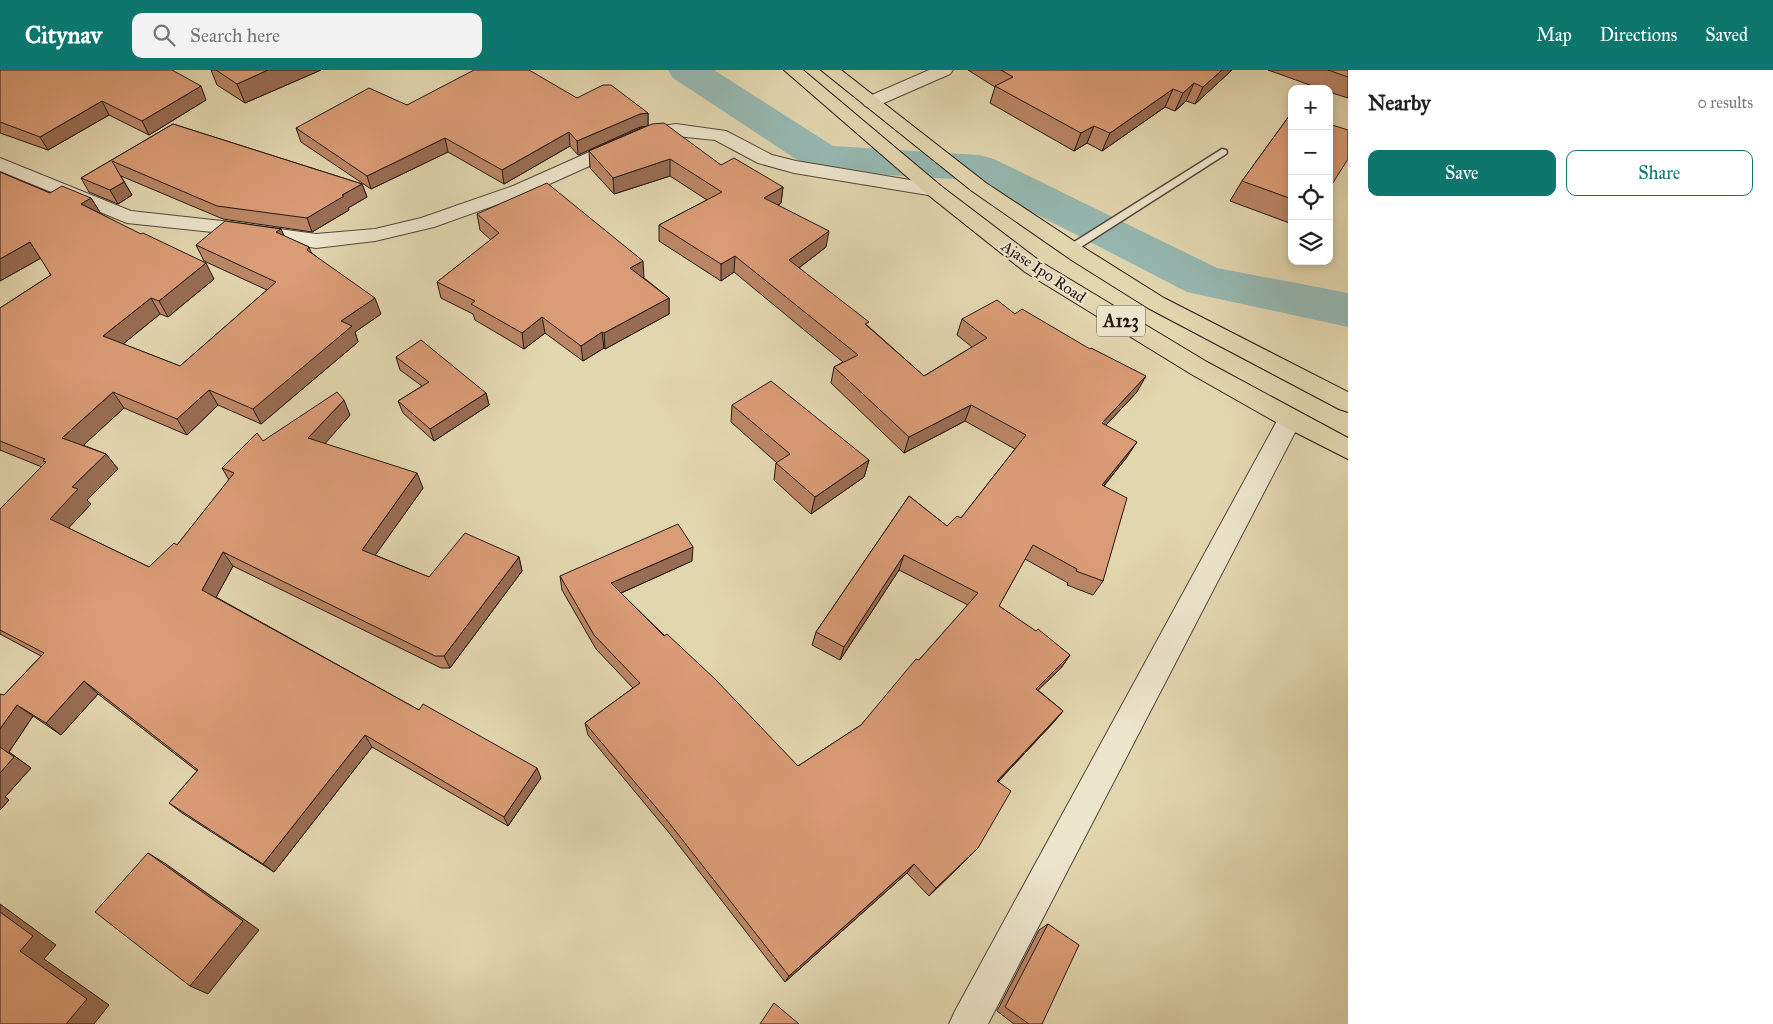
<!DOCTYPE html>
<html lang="en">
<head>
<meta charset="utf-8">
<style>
	:root { --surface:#fff; --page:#f2f2f2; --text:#222; --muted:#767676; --line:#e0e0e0; --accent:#0f766e }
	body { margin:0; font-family:"IM FELL Great Primer",serif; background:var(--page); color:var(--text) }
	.controls { position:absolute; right:15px; top:15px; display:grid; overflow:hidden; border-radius:10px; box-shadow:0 2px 8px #0003 }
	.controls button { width:45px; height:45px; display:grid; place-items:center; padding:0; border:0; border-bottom:1px solid var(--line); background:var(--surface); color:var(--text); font:25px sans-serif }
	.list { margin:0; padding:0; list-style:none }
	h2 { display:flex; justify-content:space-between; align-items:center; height:65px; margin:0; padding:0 20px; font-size:21px }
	h2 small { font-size:16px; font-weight:400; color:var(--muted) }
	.actions { display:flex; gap:10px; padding:15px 20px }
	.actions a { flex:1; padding:11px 0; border:1px solid var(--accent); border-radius:10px; text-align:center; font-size:18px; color:var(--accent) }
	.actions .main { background:var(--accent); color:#fff }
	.icon { flex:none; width:28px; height:28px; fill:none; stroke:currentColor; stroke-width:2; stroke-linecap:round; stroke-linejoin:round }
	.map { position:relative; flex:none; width:1348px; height:954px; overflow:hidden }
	header { display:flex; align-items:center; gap:30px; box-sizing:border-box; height:70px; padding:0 25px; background:var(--accent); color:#fff }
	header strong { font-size:24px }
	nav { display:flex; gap:28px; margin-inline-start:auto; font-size:18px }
	.search { width:350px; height:45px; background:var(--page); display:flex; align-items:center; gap:12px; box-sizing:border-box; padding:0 18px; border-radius:10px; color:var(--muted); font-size:19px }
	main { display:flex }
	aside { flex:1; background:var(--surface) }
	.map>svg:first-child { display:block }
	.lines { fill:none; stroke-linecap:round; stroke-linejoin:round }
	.river { fill:#96b8b1; fill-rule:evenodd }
	.lane-casing { stroke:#54483b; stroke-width:3 }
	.street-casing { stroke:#54483b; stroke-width:2 }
	.highway-casing { stroke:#251814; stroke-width:2 }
	.lane { fill:#ece4cb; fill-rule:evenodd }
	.street { fill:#ece4cb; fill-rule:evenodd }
	.highway { fill:#e2d6af; fill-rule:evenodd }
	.wall { fill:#bb8665; stroke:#251814 }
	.shaded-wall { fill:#996d53; stroke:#251814 }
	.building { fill:#da9c76; stroke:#251814 }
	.labels { text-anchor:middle; stroke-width:4.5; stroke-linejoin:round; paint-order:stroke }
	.far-street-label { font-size:16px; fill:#251814; stroke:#ece4cb }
	.shield { fill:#ece4cb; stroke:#61554b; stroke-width:1 }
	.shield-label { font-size:18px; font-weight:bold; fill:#251814 }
</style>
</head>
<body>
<header>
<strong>Citynav</strong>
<div class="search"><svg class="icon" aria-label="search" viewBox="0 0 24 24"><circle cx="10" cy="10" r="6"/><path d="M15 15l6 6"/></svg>Search here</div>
<nav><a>Map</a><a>Directions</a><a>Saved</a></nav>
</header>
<main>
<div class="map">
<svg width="1348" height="954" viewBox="0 0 1348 954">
	<rect width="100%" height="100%" fill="#e2d6af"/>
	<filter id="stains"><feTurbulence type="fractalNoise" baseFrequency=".004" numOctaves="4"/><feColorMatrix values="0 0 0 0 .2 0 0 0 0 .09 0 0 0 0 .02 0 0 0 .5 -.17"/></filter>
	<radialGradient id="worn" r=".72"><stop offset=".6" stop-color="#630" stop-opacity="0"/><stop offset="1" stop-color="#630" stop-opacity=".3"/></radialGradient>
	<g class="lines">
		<path class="river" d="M668 0H714L833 76 979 85 994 89 1217 198 1348 223V257L1187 222 970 110 823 101 808 97 673 8Z"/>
		<defs>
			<path id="lane" d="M1222 79 1226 80 1227 82 1226 84 1073 182 1069 183 1063 179Z"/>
			<path id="street" d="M929 0H953L950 4 877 36 871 37 865 36 862 32 865 28Z
				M676 54 726 61 772 85 796 91 934 114 941 116 944 120 941 124 934 126 794 103 758 93 715 70 676 66 652 68 527 124 434 157 375 171 316 178 222 163 127 153 0 101V88L131 141 222 151 316 164 375 159 421 148 513 116 641 59Z
				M1290 340 1299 343 1302 349 988 954H949L955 941 1278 349 1281 343Z"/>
			<path id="highway" d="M784 0H803L941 116 1041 192 1207 292 1348 368V389L1281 355 1191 304 1025 202 927 124Z
				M821 0H841L986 113 1089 181 1164 228 1348 322V342L1339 339 1148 238 1073 191 972 121Z"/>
		</defs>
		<use href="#lane" class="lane-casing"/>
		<use href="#street" class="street-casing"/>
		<use href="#highway" class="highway-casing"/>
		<use href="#lane" class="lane"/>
		<use href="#street" class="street"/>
		<use href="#highway" class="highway"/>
	</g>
	<path class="wall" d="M0 0 206 30 149 65 109 45 48 80 0 63Z
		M211 0H321L245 33 217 15Z
		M968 0H1232L1195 34 1186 31 1175 41 1165 37 1102 81 1087 73 1074 81 990 33 995 17Z
		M1268 0H1348V28L1329 22V19H1321Z
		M577 28 648 43V55L721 95 783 117 781 133 778 135 826 177 799 198 868 256 924 306 972 277 957 265 962 249 1015 244 1137 322 1106 355 1127 387 1104 416 1103 511 1093 525 1067 515 1068 513 1025 489 999 536 1070 585 1061 598 1038 620 1063 641 1053 653 998 712 969 787 929 826 907 803 785 912 670 764 588 665 585 653 633 618 596 579 562 520 560 506 692 491 621 523 798 696 861 655 968 535 899 500 840 590 812 575 816 562 909 426 947 456 961 448 1015 379 965 351 904 383 831 313 834 297 843 292 734 202 721 211 659 171V155L707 130 670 106 614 124 590 98 589 81 645 56 640 57 578 85 570 76 504 114 448 82 371 119 301 72 296 58 407 35Z
		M1292 42V154L1230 131 1242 111Z
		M173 54 362 114 367 127 348 138 349 140 312 162 223 149 121 106 132 125 118 134 89 122 81 108Z
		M0 102 50 123 91 128 101 144 214 209 168 247 160 244 123 274 180 296 267 220 204 191 196 175 281 159 284 166 309 177 311 182 381 244 355 262 358 272 261 354 218 335 187 365 124 338 83 375 106 384 118 399 87 430 91 434 68 458 149 497 177 475 229 410 222 398 263 371 350 345 324 374 423 418 375 485 429 507 519 487 522 501 450 598H441L233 496 216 527 541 708 508 756 372 677 274 802 182 743 169 733 197 701 98 624 61 665 33 646 9 682 31 698 5 727 9 730 0 740 4 625 41 586 0 564V439L42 397 0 380V238L51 205 41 188 0 211Z
		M477 144 644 207H643L669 228V244L605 279 604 278 583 291 545 263 524 279 475 250 473 244 441 228 437 212 491 170 480 160Z
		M396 287 486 323 489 335 434 371 403 343 398 331 422 316 400 300Z
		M732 335 869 390 864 407 811 444 774 410 776 393H777L731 352Z
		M1048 854 1042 954H1014L997 941 1039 860Z"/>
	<path class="shaded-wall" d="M268 0H321L245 33 237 14Z
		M1222 0H1232L1195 34 1203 17Z
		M1194 13 1186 31 1175 41 1183 23Z
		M201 16 206 30 149 65 142 51Z
		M1173 19 1165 37 1102 81 1110 63Z
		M102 31 109 45 48 80 40 67Z
		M648 43V56L640 57 578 85 577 71 640 44Z
		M1094 56 1087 73 1074 81 1081 63Z
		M569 62 570 76 504 114 502 100Z
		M445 68 448 82 371 119 367 106Z
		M670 89V106L614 124 613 108Z
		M124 112 132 125 118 134 110 120Z
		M362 114 367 127 348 138 349 140 312 162 307 148 342 125Z
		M783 117 781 133 762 144 764 128Z
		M91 128 101 144 81 134Z
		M281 159 288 175 276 162Z
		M829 161 826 177 787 207 789 190Z
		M30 172 41 188 0 211V189Z
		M735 186 734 202 721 211V194Z
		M643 191 644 207 631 214 630 198Z
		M206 193 214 209 168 247 159 231Z
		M151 228 160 244 113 282 103 266Z
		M375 228 381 244 355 262 358 272 261 354 253 339 341 251Z
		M669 228V244L605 279 604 263Z
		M542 247 545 263 524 279 522 263Z
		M602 262 604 278 583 291 581 276Z
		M1146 306 1137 322 1093 369 1102 353Z
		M209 320 218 335 187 365 177 349Z
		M113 322 124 338 75 383 62 368Z
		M486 323 489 335 434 371 430 359Z
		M344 330 350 345 316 384 308 368Z
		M971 335 965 351 904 383 909 367Z
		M1137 372 1127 387 1092 430 1102 415Z
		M106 384 118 399 87 430 91 434 64 463 50 449 72 417Z
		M869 390 864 407 811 444 815 427Z
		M417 403 423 418 369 494 362 480Z
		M693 477 692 491 612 527 611 513Z
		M223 482 233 496 213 533 202 520Z
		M904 485 899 500 840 590 844 577Z
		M519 487 522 501 450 598 444 586Z
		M1070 585 1061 598 1027 631 1036 619Z
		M84 611 98 624 61 665 46 653Z
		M17 635 33 646 9 682 31 698 5 727 9 730 0 740V659Z
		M1063 641 1053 653 988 722 997 711Z
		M365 665 372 677 274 802 263 794Z
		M537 698 541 708 508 756 504 747Z
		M978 778 969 787 929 826 936 818Z
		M148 783 166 794 259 860 208 924 190 916Z
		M914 794 907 803 785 912 789 906Z
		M0 834 56 875 44 889 109 935 94 954H66L20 881 0 842Z"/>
	<path class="building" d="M0 0H172L201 16 142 51 102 31 40 67 0 52Z
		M216 0H268L237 14Z
		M474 0H529L577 28 603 15H611L648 43 640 44 577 71 569 62 502 100 445 68 367 106 296 58 369 18 407 35Z
		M1001 0H1222L1203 17 1194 13 1183 23 1173 19 1110 63 1094 56 1081 63 995 16 1013 7Z
		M1328 0H1348V7Z
		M1292 42V129L1242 111Z
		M664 53 721 95 734 88 783 117 764 128 829 161 789 190 869 252 865 254 924 306 987 268 962 249 997 230 1015 244 1022 239 1090 279 1091 278 1146 306 1102 353 1137 372 1102 415 1127 428 1103 511 1076 501 1077 499 1033 475 999 536 1036 561 1038 559 1070 585 1036 619 1063 641 997 711 1011 721 978 778 936 818 914 794 789 906 670 754 585 653 640 613 594 565 560 506 678 454 693 477 611 513 664 566 667 564 715 609 798 696 861 655 916 589 919 590 978 523 904 485 844 577 816 562 909 426 947 456 957 446 961 448 1026 365 971 335 909 367 834 297 858 285 735 186 721 194 659 155 722 122 670 89 613 108 589 81 652 54Z
		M173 54 362 114 342 125 344 126 307 148 217 136 112 91 124 112 110 120 81 108Z
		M1329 54 1348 60V89L1329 119Z
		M0 102 50 123 62 116 91 128 81 134 141 164 143 163 206 193 159 231 151 228 103 266 180 296 276 212 196 175 225 151 281 159 276 162 309 177 307 180 375 228 341 251 352 256 253 339 209 320 177 349 113 322 62 368 106 384 72 417 78 419 50 449 149 497 174 473 177 475 234 403 222 398 257 363 263 371 337 322 344 330 308 368 417 403 362 480 429 507 465 463 519 487 444 586H435L223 482 202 520 419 640 423 634 537 698 504 747 365 665 263 794 169 733 198 700 84 611 46 653 17 635 0 659V624L4 625 44 583 0 560V439L46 392 43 391 45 389 0 371V238L51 205 30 172 0 189Z
		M547 113 643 191 630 198 669 228 604 263 602 262 581 276 542 247 522 263 471 234 475 231 437 212 499 163 477 144Z
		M421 270 486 323 430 359 398 331 429 312 396 287Z
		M771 311 869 390 815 427 776 393 790 384 732 335Z
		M0 677 14 687 0 703Z
		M148 783 243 851 190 916 95 842Z
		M0 842 33 866 20 881 87 929 66 954H0Z
		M1048 854 1079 875 1042 954H1029L1005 937Z
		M774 933 799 954H760Z"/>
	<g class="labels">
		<g class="far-street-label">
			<text transform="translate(1044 201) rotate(34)" y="6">Ajase Ipo Road</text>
		</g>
		<rect class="shield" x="1097" y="235.5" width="48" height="31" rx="4"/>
		<g class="shield-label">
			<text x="1121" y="257">A123</text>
		</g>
	</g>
	<rect width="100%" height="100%" filter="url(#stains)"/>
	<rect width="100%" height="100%" fill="url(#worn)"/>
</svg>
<div class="controls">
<button>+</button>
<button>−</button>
<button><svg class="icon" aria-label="locate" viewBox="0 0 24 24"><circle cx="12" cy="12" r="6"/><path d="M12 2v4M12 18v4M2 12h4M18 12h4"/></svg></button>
<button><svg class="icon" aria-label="layers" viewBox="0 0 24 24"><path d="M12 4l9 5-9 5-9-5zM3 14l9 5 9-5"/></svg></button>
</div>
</div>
<aside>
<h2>Nearby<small>0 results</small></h2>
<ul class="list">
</ul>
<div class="actions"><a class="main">Save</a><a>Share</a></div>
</aside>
</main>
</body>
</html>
